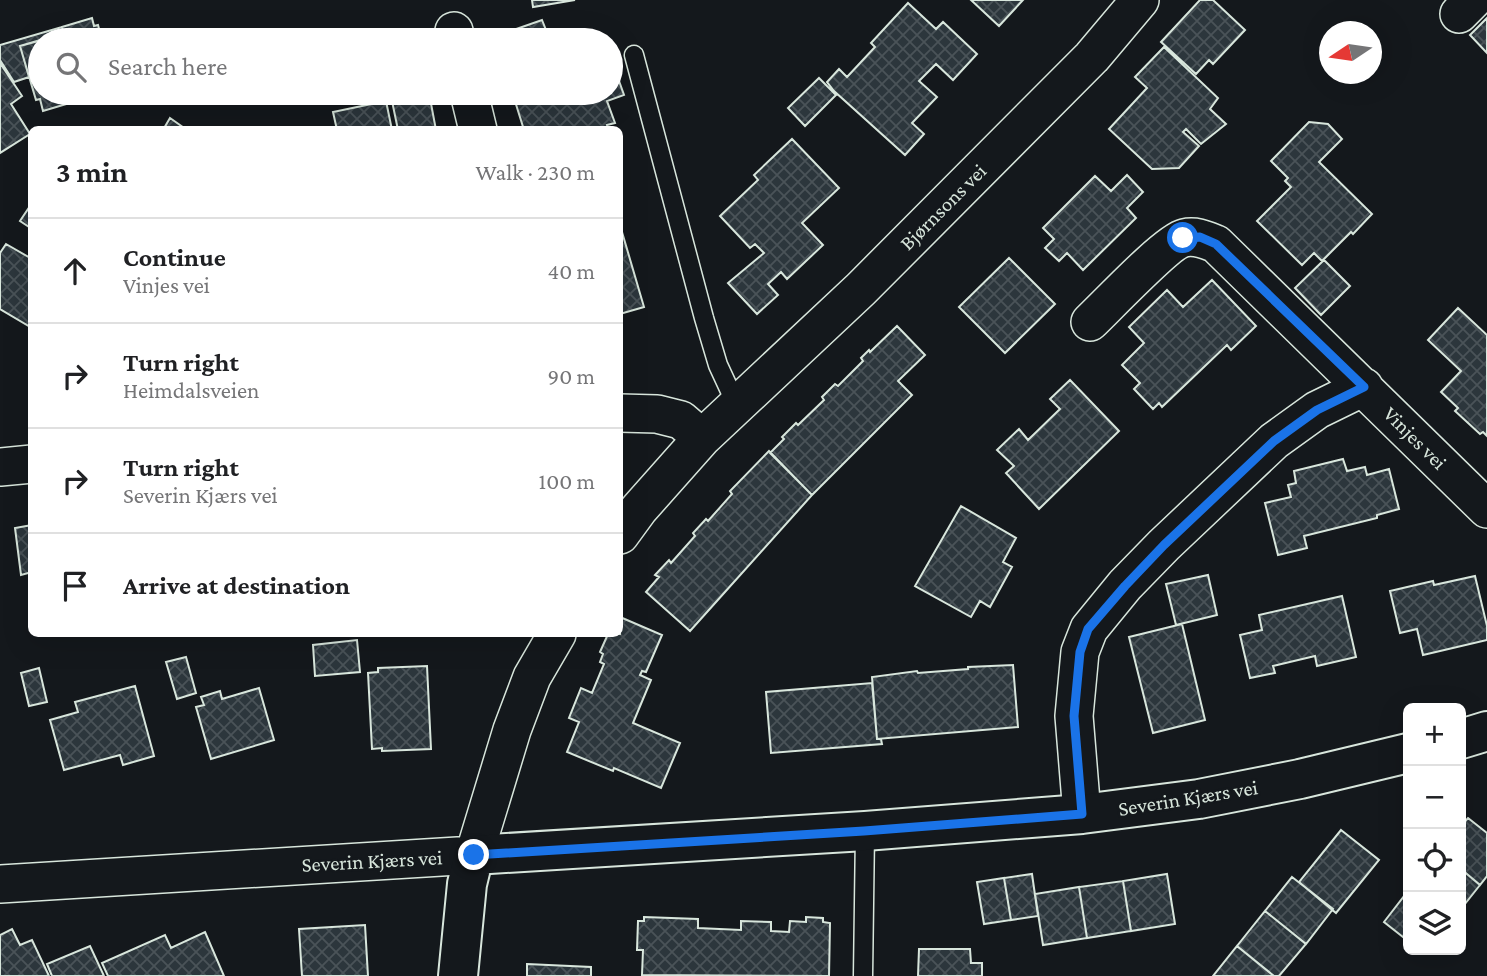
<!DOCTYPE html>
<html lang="en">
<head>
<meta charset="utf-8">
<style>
	:root { --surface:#fff; --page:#f6f6f6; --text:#202124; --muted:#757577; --line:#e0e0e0 }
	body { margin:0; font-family:"Crimson Pro",serif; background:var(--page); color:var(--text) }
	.controls { position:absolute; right:21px; bottom:21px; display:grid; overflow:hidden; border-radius:10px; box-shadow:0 7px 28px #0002 }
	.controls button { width:63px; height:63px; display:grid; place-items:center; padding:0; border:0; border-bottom:2px solid var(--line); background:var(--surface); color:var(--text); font:35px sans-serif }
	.compass { position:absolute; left:1319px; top:21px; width:63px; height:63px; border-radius:50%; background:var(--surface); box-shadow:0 7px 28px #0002; rotate:257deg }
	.stop { position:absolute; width:21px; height:21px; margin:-16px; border:5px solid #1a73e8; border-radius:50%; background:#fff }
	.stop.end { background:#1a73e8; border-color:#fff; box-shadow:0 2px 7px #0008 }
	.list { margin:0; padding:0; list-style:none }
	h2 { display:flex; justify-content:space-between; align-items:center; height:91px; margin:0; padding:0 28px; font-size:30px }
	h2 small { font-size:23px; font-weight:400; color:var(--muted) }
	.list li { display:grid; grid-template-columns:46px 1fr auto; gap:21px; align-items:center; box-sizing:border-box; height:105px; padding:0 28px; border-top:2px solid var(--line) }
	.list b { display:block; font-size:26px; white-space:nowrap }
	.list p { margin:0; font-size:23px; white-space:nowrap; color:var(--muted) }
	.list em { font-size:23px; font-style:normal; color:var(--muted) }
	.icon { flex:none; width:38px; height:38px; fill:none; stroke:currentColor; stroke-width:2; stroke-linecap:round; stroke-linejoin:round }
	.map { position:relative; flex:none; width:1487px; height:976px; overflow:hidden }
	.search { position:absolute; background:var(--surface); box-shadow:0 7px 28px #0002; left:28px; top:28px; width:595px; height:77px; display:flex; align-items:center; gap:18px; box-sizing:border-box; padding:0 24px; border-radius:38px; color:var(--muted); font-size:26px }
	.panel { position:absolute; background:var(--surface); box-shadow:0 7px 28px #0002; left:28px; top:126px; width:595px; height:511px; border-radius:10px }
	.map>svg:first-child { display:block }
	.building { fill:url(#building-cross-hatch); stroke:#d8e6dc; stroke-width:2 }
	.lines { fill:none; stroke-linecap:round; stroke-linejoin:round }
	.service-casing { stroke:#d8e6dc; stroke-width:21 }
	.minor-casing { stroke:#d8e6dc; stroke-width:40 }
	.secondary-casing { stroke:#d8e6dc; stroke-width:42 }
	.service { stroke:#14181c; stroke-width:18 }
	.minor { stroke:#14181c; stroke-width:37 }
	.secondary { stroke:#14181c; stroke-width:38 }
	.route { stroke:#1a73e8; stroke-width:9 }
	.labels { text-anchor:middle; stroke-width:5; stroke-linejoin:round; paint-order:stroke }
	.street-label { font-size:21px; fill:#d8e6dc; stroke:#14181c }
</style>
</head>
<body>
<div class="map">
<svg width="1487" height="976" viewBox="0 0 1487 976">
	<defs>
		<pattern id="building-cross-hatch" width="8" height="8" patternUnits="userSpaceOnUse" patternTransform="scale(1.75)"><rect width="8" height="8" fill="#2c363c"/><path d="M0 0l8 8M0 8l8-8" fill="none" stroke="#4a5358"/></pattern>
	</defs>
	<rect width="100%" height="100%" fill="#14181c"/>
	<path class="building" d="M532 0H575L533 7Z
		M971 0H1023L999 26Z
		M1200 0H1213L1245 30 1213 64 1209 60 1196 74 1161 42Z
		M908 3 936 29 943 22 977 54 953 80 936 64 919 81 937 97 912 123 924 134 905 155 834 91 827 82 839 69 847 77 875 47 871 43Z
		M92 18 94 26 98 25 102 40H40L64 34 62 27Z
		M1487 18V53L1470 35Z
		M542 20 550 40H497L496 36Z
		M62 27 64 34 20 46 29 77 14 82 0 60V45Z
		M40 40V93H92L93 96 43 111 40 99 36 100 20 46Z
		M1164 47 1218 98 1210 109 1226 124 1201 144 1186 129 1183 132 1199 146 1179 168 1152 169 1109 129 1147 88 1135 77Z
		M0 63 22 96 11 104 30 134 0 153Z
		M614 67 624 95 607 101 615 123 607 125 609 130H524L514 98 529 93H611V68Z
		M819 78 836 95 805 126 788 108Z
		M429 93 436 130H398L392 101Z
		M386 101 392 130H337L333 112Z
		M170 118 187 130H163Z
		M1309 122 1328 124 1342 139 1319 162 1372 214 1353 234 1351 232 1322 261 1314 253 1302 265 1257 221 1291 187 1285 181 1288 178 1271 161Z
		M792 139 839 188 802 223 823 245 787 279 781 272 768 284 778 295 757 314 728 283 764 253 755 244 750 248 720 216 758 180 754 175Z
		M1127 175 1143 192 1127 208 1136 218 1083 270 1067 253 1059 261 1045 248 1054 239 1043 228 1095 176 1111 191Z
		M32 203V229L20 221Z
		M622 232 644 307 620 314V233Z
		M6 244 32 259V328L0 309V253Z
		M1009 258 1055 304 1005 353 959 307Z
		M1324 260 1350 286 1321 315 1295 288Z
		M1212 280 1256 326 1231 350 1227 345 1162 407 1159 403 1153 409 1134 389 1140 383 1122 365 1144 343 1129 327 1167 290 1183 307Z
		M1458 308 1487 335V436L1483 432 1480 434 1455 411 1458 408 1441 392 1461 371 1428 340Z
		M897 326 925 355 898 381 912 395 812 495 770 453 784 439 782 437 796 423 798 425 824 400 822 397 835 384 838 386 863 361 861 358 869 350 870 352Z
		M1070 380 1119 431 1039 509 1006 473 1014 466 997 450 1019 429 1028 440 1060 409 1050 399Z
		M769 451 812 495 690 631 646 592 659 577 655 575 669 560 671 563 695 536 693 533 706 519 708 521 732 494 730 491Z
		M1343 459 1347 471 1365 467 1367 475 1389 469 1399 509 1377 515V518L1304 536 1307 548 1278 555 1265 503 1291 497 1288 485 1296 483 1294 471Z
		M961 506 1016 538 1003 562 1012 567 990 607 980 601 971 617 915 586Z
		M32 525V572L21 575 15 528Z
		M1208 575 1217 615 1176 625 1166 584Z
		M1475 576 1487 626V640L1423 655 1417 629 1400 633 1390 591 1433 581 1434 585Z
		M1342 596 1356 657 1317 666 1315 656 1273 666 1275 673 1250 678 1240 635 1262 630 1259 615Z
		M620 617 662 635 646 672 642 671 640 675 651 680 633 723 680 743 661 788 614 768 613 771 567 752 579 722 569 718 581 688 592 693 604 664 600 662 603 654 600 652 608 634H620Z
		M1182 624 1205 720 1153 733 1129 637Z
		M357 640 360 672 315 676 313 645Z
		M186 657 196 693 177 699 166 662Z
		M1013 665 1018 727 877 739 872 677 917 671 918 673 968 669V667Z
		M427 666 431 749 382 751V748L372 749 368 673 378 672V668Z
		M39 668 47 702 29 706 21 673Z
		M872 683 877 739H881L882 744 771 753 766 692Z
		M135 686 154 756 123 765 120 755 64 770 50 720 78 712 75 702Z
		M259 688 274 740 211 759 196 707 204 705 201 697 220 691 222 699Z
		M1468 818 1487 833V876L1480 885 1461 869V826Z
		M1341 830 1379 860 1336 913 1299 882Z
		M1461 869 1480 885 1461 909Z
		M1032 874 1038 916 1011 920 1004 878Z
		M1167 874 1175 924 1131 931 1123 881Z
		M1292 877 1333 909 1306 944 1265 911Z
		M1004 878 1011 920 984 924 977 882Z
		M1123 881 1131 931 1087 938 1079 887Z
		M1079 887 1087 938 1043 945 1035 894Z
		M1408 891V941L1384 922Z
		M1265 911 1306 944 1279 976H1274L1237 946Z
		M644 917 698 919V928L741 930V921L771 922V931L789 932 790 921 806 922V917L823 918V922L830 923 829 976 642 975 643 950H637L638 921H644Z
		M365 925 368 976H302L299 929Z
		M12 929 20 945 32 940 49 976H0V935Z
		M205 932 224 976H108L102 963 165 935 171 948Z
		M90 946 104 976H52L47 964Z
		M1237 946 1274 976H1213Z
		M919 949H970L971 963H982V976H918Z
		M527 964 591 967V976H527Z"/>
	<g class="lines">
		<defs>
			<path id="service" d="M634 55 704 318 718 365 737 406
				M863 976 865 831"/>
			<path id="minor" d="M1459 14 1473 0
				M454 31 456 40
				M469 93 478 130
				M1090 322C1107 306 1167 242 1184 238 1196 235 1206 240 1216 244L1487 509
				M620 413 657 414 681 420 702 438
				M0 467 32 464
				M620 535 639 509 702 438 861 289 1092 57 1140 0
				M1082 814 1074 716 1080 652 1089 629 1125 585 1164 545 1274 441 1317 410 1364 387
				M0 884 474 855 512 730 532 677 557 634"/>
			<path id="secondary" d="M1461 739 1487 731
				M458 976 467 884 474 855 865 831 1082 814 1199 799 1300 779 1408 753"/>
		</defs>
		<use href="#service" class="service-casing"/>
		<use href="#minor" class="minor-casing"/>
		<use href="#secondary" class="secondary-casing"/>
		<use href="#service" class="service"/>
		<use href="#minor" class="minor"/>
		<use href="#secondary" class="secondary"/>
	</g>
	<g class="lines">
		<path class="route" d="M474 855 864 831 1082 814 1074 716 1080 652 1088 629 1125 586 1164 545 1274 441 1317 410 1364 387 1216 244 1200 237 1183 238"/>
	</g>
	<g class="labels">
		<g class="street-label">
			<text transform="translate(943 207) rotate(-45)" y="7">Bjørnsons vei</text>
			<text transform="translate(1415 438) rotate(45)" y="7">Vinjes vei</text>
			<text transform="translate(1188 798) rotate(-9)" y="7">Severin Kjærs vei</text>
			<text transform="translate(372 861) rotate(-3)" y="7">Severin Kjærs vei</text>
		</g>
	</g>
</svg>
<div class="controls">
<button>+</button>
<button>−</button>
<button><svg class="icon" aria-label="locate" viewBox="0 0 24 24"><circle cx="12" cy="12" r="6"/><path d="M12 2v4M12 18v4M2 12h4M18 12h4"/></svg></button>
<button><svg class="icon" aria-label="layers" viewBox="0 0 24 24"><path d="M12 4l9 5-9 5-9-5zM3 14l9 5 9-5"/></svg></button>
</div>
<svg class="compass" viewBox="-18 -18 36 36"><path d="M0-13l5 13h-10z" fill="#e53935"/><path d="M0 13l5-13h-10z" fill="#757577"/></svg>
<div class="stop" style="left:1183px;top:238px"></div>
<div class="stop end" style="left:474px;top:855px"></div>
<div class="search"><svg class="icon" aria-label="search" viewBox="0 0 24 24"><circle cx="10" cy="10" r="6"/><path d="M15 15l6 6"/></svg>Search here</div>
<section class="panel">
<h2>3 min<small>Walk · 230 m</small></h2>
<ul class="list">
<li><svg class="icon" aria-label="ahead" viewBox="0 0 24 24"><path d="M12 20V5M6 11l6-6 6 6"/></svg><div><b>Continue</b><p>Vinjes vei</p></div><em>40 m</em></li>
<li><svg class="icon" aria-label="right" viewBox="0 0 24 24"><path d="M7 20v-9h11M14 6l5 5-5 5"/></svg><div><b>Turn right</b><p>Heimdalsveien</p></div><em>90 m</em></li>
<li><svg class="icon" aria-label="right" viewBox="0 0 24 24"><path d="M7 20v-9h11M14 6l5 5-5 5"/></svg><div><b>Turn right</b><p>Severin Kjærs vei</p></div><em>100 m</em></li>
<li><svg class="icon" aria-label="arrive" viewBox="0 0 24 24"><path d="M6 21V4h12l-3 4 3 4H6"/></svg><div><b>Arrive at destination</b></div></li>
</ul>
</section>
</div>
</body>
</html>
